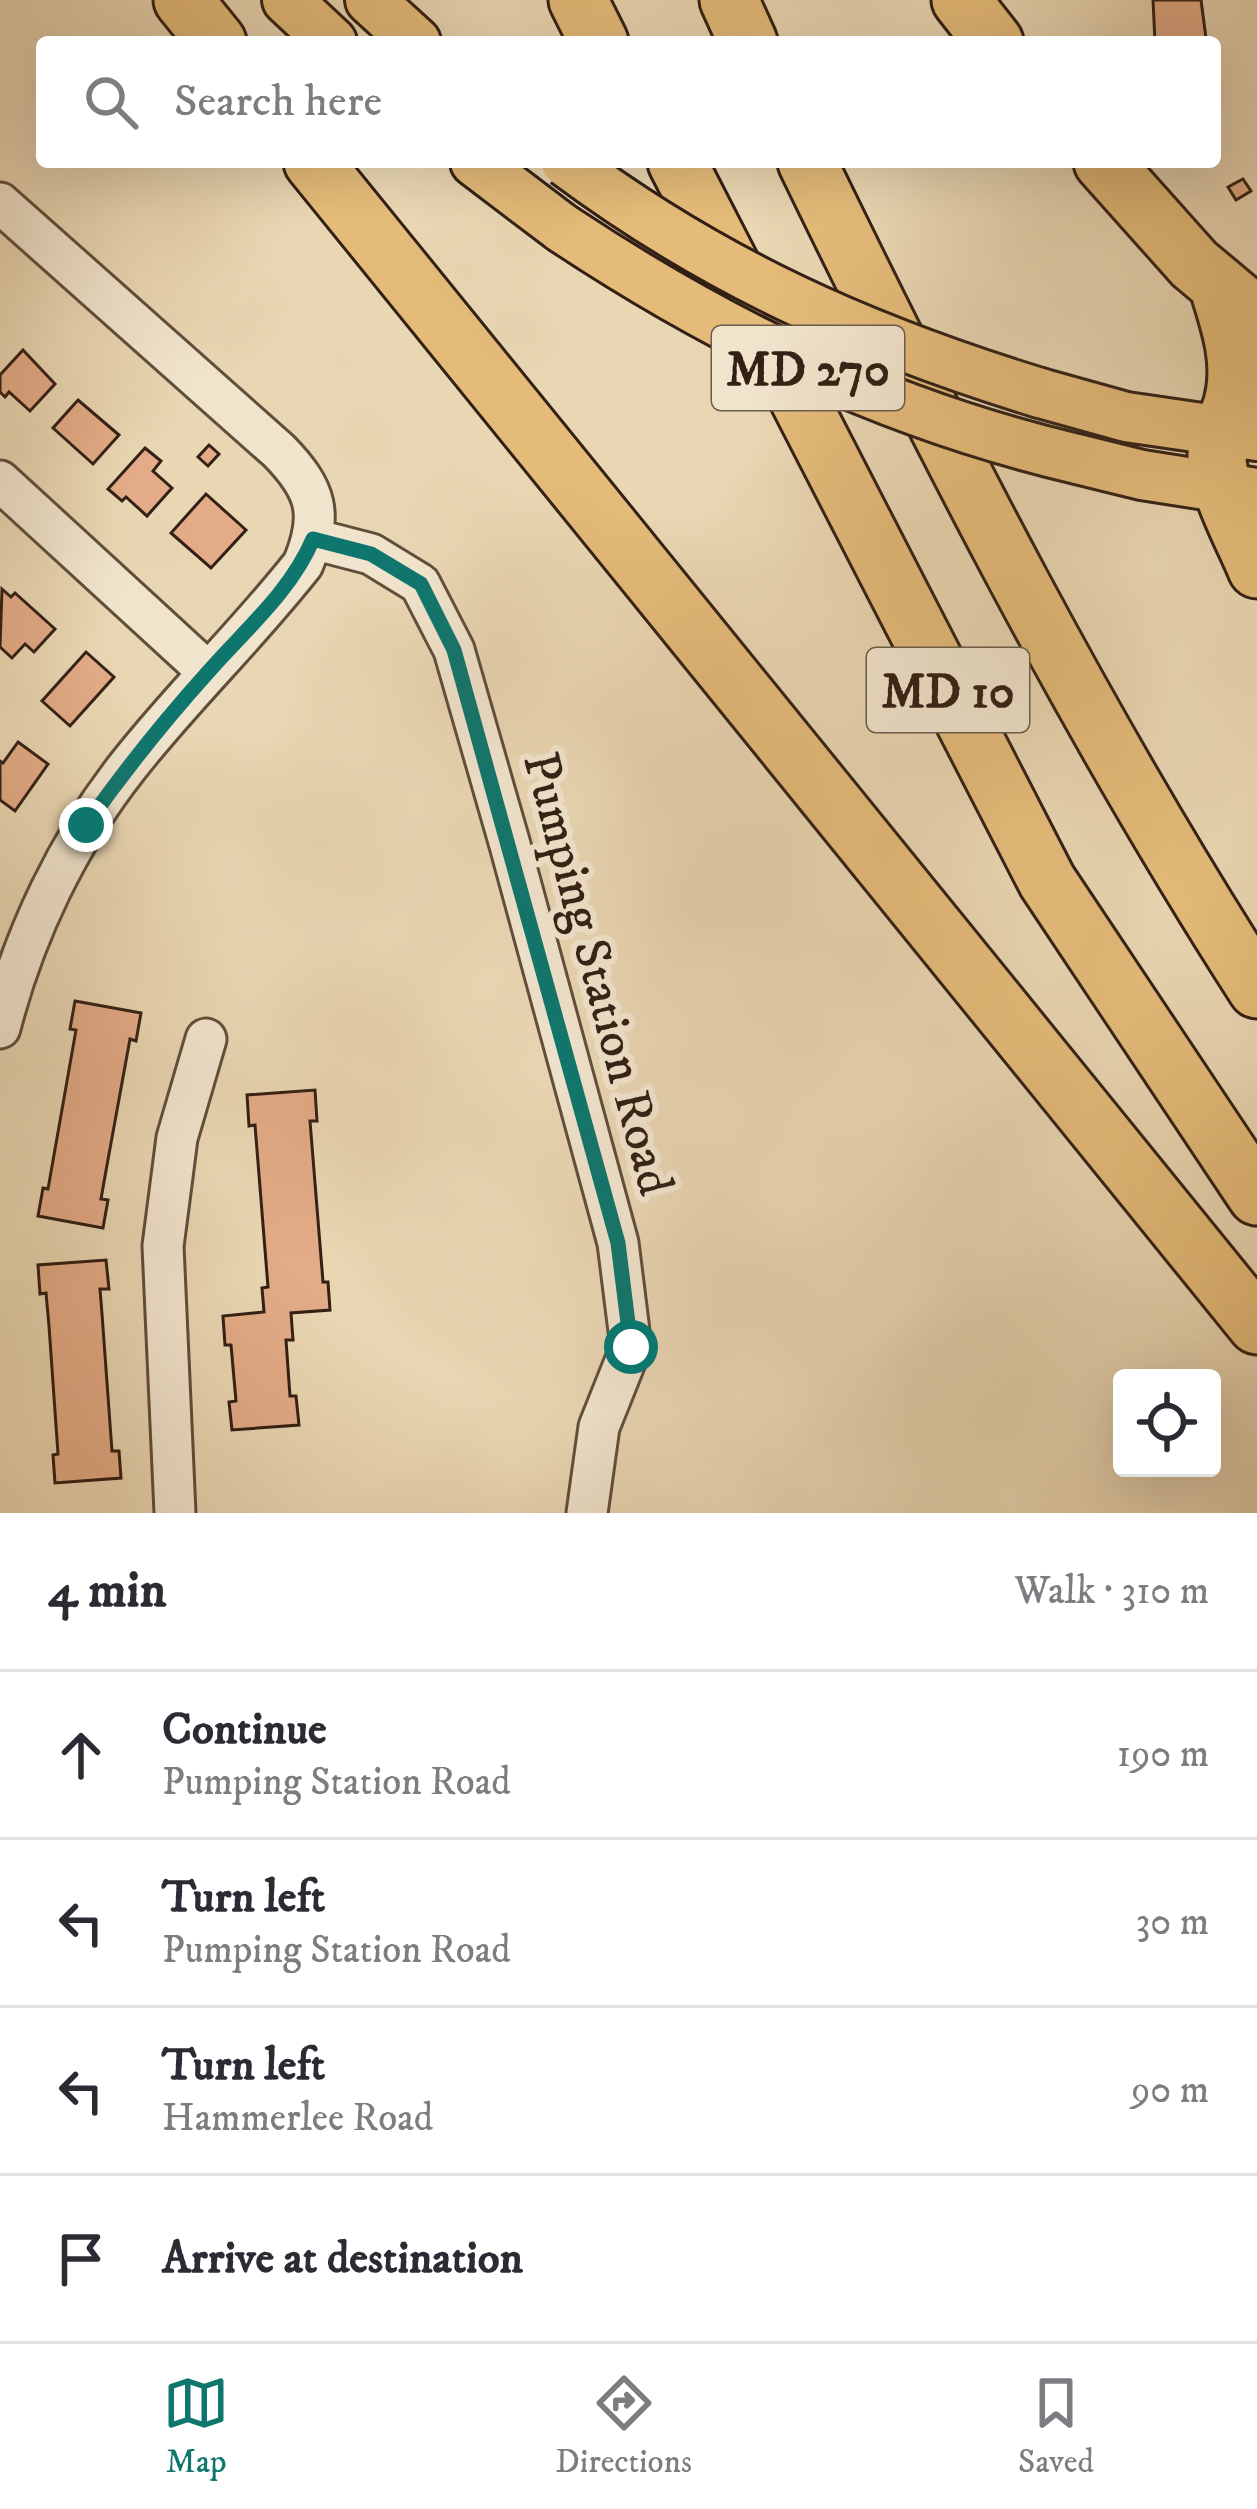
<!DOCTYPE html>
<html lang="en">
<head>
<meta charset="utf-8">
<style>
	:root { --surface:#fff; --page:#f2f2f3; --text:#2b2b33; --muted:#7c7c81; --line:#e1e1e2; --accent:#0f766e }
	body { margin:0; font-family:"IM FELL DW Pica",serif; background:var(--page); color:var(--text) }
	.controls { position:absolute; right:36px; bottom:36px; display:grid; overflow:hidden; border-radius:12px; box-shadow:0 12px 48px #0002 }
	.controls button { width:108px; height:108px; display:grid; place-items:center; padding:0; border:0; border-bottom:3px solid var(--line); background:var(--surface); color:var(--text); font:60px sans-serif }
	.stop { position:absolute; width:36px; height:36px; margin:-27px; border:9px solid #0f766e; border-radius:50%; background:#fff }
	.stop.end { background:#0f766e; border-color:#fff; box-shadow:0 3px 12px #0008 }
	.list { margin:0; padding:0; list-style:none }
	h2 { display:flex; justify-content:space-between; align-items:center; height:156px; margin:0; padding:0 48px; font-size:51px }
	h2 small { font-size:39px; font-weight:400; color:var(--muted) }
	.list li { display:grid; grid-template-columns:78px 1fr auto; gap:36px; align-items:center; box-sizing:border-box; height:168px; padding:0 48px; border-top:3px solid var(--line) }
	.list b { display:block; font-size:45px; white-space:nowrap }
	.list p { margin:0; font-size:39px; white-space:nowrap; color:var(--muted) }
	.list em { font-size:39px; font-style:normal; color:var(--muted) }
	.icon { flex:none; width:66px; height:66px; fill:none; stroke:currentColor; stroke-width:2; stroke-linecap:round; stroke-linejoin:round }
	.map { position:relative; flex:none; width:1257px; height:1513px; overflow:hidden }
	.search { position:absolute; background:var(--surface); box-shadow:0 12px 48px #0002; left:36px; right:36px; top:36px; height:132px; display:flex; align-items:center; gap:30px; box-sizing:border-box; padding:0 42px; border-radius:12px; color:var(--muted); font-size:45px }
	.sheet { height:828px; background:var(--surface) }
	nav { display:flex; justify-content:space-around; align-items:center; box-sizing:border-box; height:168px; border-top:3px solid var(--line); background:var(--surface); font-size:33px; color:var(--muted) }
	nav a { display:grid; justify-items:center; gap:6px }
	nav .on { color:var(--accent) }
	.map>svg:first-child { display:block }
	.building { fill:#e3ab87; stroke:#332015; stroke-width:3 }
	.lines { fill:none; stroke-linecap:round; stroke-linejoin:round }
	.minor-casing { stroke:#604e3c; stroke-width:45 }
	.major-casing { stroke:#332015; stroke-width:54 }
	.highway-casing { stroke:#332015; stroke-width:63 }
	.minor { stroke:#f1e4cd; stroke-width:39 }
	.major { stroke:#e4bb79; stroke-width:48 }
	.highway { stroke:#e4bb79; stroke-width:57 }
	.major-bridge-casing { stroke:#332015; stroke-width:54; stroke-linecap:butt }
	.major-bridge { stroke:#e4bb79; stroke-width:48 }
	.route { stroke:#0f766e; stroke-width:15 }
	.labels { text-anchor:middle; stroke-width:12; stroke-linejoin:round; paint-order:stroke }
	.shield { fill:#f1e4cd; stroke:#6c5b4c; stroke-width:3 }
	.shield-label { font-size:48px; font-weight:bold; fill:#332015 }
	.street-label { font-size:51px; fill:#332015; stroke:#f1e4cd }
</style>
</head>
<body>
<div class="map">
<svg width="1257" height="1513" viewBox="0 0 1257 1513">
	<rect width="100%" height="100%" fill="#e9d6b2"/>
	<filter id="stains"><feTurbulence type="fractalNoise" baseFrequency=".00167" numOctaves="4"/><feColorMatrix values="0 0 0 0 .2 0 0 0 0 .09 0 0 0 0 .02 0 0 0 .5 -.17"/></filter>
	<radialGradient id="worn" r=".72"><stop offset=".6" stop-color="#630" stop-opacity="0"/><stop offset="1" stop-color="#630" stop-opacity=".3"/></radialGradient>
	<path class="building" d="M1153 0H1201L1206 38 1155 42Z
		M1243 179 1251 191 1236 200 1228 187Z
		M23 350 55 384 30 411 9 392 5 397 0 392V375Z
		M78 400 119 435 93 464 53 428Z
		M209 445 219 454 208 466 198 457Z
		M145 448 161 461 153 471 172 488 147 516 126 497 122 501 108 489Z
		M206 494 246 530 211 568 171 533Z
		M2 589 11 597 15 593 55 629 34 652 25 644 12 658 0 647Z
		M86 652 114 677 70 726 42 701Z
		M18 742 48 764 15 811 0 800V761L3 763Z
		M75 1001 141 1013 136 1041 130 1039 107 1165 101 1199 108 1200 103 1228 38 1216 43 1188 48 1189 76 1030 70 1029Z
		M315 1090 317 1121H310L323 1282H328L330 1310 291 1313 293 1340H286L290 1396H296L299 1425 232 1430 229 1402 236 1401 231 1345H225L223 1316 264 1312 262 1288 268 1287 255 1125 249 1126 247 1095Z
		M106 1260 109 1289H100L102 1314 112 1451H119L121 1478 55 1483 53 1455 58 1454 49 1326 46 1293 40 1294 38 1265Z"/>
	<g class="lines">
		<defs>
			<path id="minor" d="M0 203 279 451C316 489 324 514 303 564 248 634 183 696 128 766 68 842 24 934 0 1028
				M0 481 208 672
				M313 539 371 554 420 584 454 650 510 845 618 1243 631 1347 599 1427 587 1513
				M175 1513 163 1246 177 1138 206 1039"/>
			<path id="major" d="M287 0 332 42
				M370 0 416 42
				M475 162 562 228
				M1040 393 1126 417 1257 436
				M1077 459 1142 475 1257 493"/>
			<path id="highway" d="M183 0 217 42
				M578 0 599 42
				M729 0 748 42
				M961 0 994 42
				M313 162 1257 1325
				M677 162 1047 881 1257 1196
				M807 162C944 444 1087 725 1257 989
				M1103 162 1194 264 1244 306
				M1218 285C1230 323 1244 363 1233 403 1228 422 1217 435 1217 456 1217 490 1244 537 1257 569"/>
		</defs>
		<use href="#minor" class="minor-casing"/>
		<use href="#major" class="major-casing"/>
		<use href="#highway" class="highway-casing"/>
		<use href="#minor" class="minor"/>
		<use href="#major" class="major"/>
		<use href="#highway" class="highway"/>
		<defs>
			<path id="major-bridge" d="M566 162C715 273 864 339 1040 393
				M562 228C723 335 887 414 1077 459"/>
		</defs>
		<use href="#major-bridge" class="major-bridge-casing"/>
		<use href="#major-bridge" class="major-bridge"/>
	</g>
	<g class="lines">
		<path class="route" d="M86 825C124 771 165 720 209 671 246 629 291 591 313 539L371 554 421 584 454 650 618 1243 631 1347"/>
	</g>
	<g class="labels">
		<g class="shield">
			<rect x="712" y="326" width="192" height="84" rx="9"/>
			<rect x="867" y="648" width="162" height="84" rx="9"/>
		</g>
		<g class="shield-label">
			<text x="808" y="385">MD 270</text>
			<text x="948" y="707">MD 10</text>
		</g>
		<g class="street-label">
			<text transform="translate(600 973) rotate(75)" y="18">Pumping Station Road</text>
		</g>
	</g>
	<rect width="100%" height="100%" filter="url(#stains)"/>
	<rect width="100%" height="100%" fill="url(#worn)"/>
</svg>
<div class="controls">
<button><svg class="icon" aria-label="locate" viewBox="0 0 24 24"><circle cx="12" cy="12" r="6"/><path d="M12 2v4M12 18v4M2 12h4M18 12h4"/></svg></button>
</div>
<div class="stop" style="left:631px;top:1347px"></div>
<div class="stop end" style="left:86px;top:825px"></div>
<div class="search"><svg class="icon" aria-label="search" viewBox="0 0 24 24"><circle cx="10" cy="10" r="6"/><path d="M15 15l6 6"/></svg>Search here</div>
</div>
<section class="sheet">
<h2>4 min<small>Walk · 310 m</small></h2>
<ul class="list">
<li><svg class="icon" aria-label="ahead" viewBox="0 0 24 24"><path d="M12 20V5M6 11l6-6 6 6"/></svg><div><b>Continue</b><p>Pumping Station Road</p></div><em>190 m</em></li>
<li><svg class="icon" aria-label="left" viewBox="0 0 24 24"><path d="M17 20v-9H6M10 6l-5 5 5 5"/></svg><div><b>Turn left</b><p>Pumping Station Road</p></div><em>30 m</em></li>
<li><svg class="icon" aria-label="left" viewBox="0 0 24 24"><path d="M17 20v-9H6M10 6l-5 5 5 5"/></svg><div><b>Turn left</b><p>Hammerlee Road</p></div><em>90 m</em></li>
<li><svg class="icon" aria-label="arrive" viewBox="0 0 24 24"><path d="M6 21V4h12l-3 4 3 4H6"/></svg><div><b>Arrive at destination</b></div></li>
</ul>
</section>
<nav>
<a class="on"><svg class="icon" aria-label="map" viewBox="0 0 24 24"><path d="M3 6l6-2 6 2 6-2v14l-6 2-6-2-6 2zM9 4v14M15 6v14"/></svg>Map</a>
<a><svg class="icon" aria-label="directions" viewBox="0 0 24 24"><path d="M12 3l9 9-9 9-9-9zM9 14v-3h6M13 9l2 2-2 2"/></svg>Directions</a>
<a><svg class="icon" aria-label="saved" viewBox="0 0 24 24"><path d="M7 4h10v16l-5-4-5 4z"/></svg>Saved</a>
</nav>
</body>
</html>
